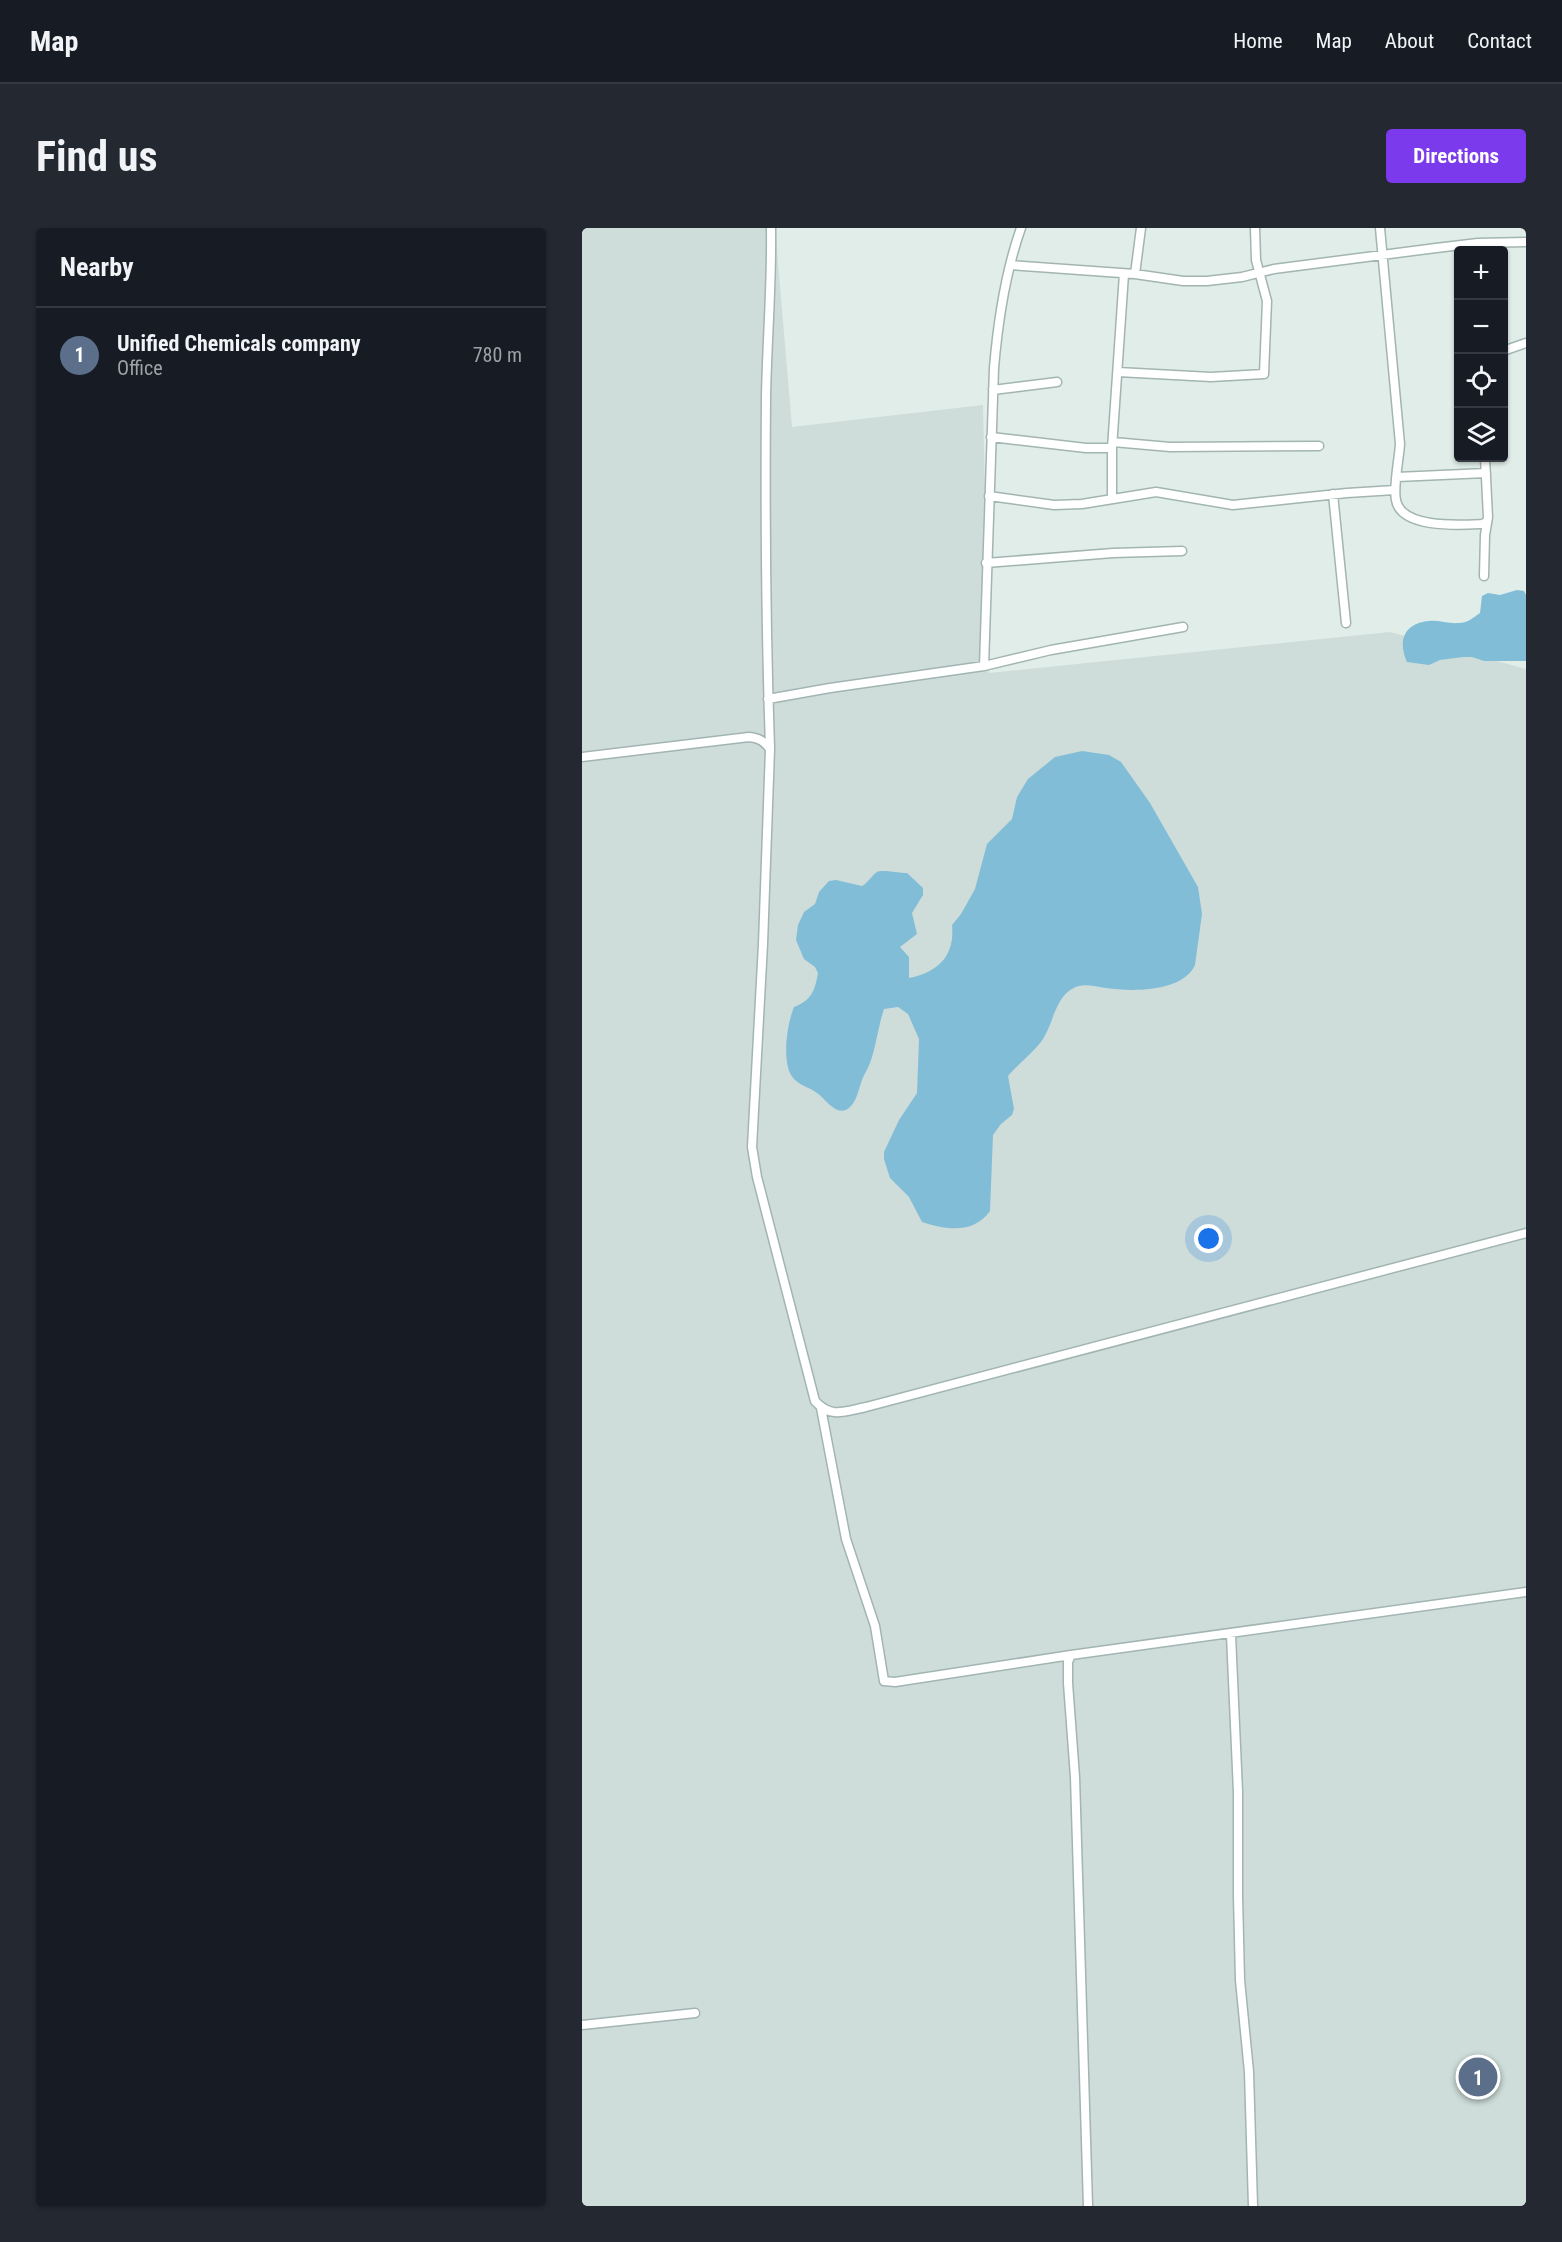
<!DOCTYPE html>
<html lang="en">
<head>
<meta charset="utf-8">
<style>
	:root { --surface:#171b24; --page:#242831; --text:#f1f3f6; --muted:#9ea1a6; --line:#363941; --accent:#7c3aed }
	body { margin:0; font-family:"Roboto Condensed",sans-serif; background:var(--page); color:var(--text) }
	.controls { position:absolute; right:18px; top:18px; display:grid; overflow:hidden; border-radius:6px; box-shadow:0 2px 4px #0004 }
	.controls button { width:54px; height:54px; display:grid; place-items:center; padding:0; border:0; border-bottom:2px solid var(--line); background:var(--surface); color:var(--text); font:30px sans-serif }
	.you { position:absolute; left:627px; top:1011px; width:21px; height:21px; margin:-15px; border:4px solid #fff; border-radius:50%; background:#1a73e8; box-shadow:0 0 0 9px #1a73e833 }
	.badge { display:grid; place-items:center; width:39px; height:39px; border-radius:50%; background:var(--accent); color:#fff; font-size:20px; font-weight:700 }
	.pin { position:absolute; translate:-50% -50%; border:3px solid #fff; box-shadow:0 2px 6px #0006 }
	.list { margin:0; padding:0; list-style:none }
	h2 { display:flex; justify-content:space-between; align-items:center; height:78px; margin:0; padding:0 24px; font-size:26px }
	h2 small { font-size:20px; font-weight:400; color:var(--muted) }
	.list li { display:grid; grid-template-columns:39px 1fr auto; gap:18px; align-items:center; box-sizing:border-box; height:96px; padding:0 24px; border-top:2px solid var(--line) }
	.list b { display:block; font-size:22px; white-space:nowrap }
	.list p { margin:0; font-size:20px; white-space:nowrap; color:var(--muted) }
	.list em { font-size:20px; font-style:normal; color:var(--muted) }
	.icon { flex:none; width:33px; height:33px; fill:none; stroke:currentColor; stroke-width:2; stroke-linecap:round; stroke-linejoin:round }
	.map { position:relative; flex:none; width:944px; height:1978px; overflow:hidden; border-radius:6px }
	header { display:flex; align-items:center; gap:36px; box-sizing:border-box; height:84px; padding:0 30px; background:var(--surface); border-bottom:2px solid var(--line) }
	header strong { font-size:28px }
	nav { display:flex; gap:33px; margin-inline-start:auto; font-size:21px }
	.intro { display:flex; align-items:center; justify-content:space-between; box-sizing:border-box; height:144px; padding:0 36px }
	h1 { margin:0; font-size:42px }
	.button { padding:15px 27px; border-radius:6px; background:var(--accent); color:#fff; font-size:21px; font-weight:700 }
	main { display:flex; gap:36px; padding:0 36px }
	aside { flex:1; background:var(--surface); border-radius:6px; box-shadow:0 2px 4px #0004 }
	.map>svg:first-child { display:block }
	.built { fill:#ceddd9 }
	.water { fill:#82bdd8 }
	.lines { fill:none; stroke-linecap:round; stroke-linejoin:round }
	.minor-casing { stroke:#a2b5b2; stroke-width:11 }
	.minor { stroke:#fff; stroke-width:8 }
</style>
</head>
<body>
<header>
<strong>Map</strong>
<nav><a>Home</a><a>Map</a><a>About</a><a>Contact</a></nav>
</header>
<div class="intro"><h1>Find us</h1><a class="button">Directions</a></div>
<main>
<aside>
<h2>Nearby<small></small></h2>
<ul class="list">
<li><span class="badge" style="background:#5c6f8a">1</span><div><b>Unified Chemicals company</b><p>Office</p></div><em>780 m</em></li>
</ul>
</aside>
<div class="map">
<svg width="944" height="1978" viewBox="0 0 944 1978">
	<rect width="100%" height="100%" fill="#e0ede9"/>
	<path class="built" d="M0 0H193L210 199 401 177 407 445 808 404 944 441V1978H0Z"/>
	<path class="water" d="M935 362 942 363 944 367V433H902L890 429H881L858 432 847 437 825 434C815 412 823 395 847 393 857 392 867 396 877 395 885 395 891 390 898 385L900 368 906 365 918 367Z
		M500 523 527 527 539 534 568 575 616 659 620 686 613 737C601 764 550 764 524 760 515 759 506 756 497 758 474 764 472 794 461 811 455 821 435 837 426 848L432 881 430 887 419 896 411 907 408 983C392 1006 364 1002 340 994L327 969 308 950 302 931V924L317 892 335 865 337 811 326 786 316 779 302 781C296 799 294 819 288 835 286 841 282 846 280 852 277 860 275 872 269 878 256 892 245 872 235 865 226 858 216 858 209 847 200 831 205 796 212 779 230 772 233 762 236 745L233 739 222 731 214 712 216 697 222 684 233 676 237 664 247 653 254 652 280 658C287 654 289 648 295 644 299 641 318 645 325 645L341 660V667L330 685 335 706 318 719 327 729V750C357 744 373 727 370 697L379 686 393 661 405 616 430 591 435 569 446 551 473 529Z"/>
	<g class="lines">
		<defs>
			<path id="minor" d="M798 0 818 216C817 232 811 259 814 272 819 301 878 297 900 296L905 294
				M428 37 553 46 601 53H625L660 49 692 41 854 20 896 15 944 14
				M553 46 559 0
				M921 123 944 115
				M536 144 629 149 682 146 685 73 674 32 673 0
				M411 162 475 154
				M409 209 504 220H530
				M531 214 588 219 737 218
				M815 249 904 245
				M751 266 764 395
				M407 268 472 277 500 276 574 264 651 277 765 265 813 262
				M530 271V220L542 46
				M404 335 531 325 600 323
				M902 348 903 307 906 289 903 230
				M402 438 412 140C416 93 423 45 439 0
				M186 471 248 460 402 438 469 422 601 399
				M188 520C184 403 183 286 184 169 185 113 190 56 189 0
				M0 529 167 509C177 510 182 513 188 521L181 716 170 919 175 949 233 1173C249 1191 263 1183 284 1179L944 1005
				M239 1180 264 1311 293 1398 302 1453 313 1454 489 1427
				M649 1407 656 1564V1668L658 1752 667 1844 671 1978
				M0 1797 113 1785
				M506 1978 493 1549 486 1455V1434L489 1427 944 1364"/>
		</defs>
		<use href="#minor" class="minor-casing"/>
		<use href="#minor" class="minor"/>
	</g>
</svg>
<div class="controls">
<button>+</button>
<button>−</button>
<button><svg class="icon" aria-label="locate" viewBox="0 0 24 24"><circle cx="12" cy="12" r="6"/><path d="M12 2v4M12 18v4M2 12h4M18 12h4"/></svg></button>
<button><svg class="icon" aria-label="layers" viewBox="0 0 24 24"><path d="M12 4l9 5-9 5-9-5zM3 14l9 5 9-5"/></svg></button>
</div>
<div class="you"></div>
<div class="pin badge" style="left:896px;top:1849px;background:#5c6f8a">1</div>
</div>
</main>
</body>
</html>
